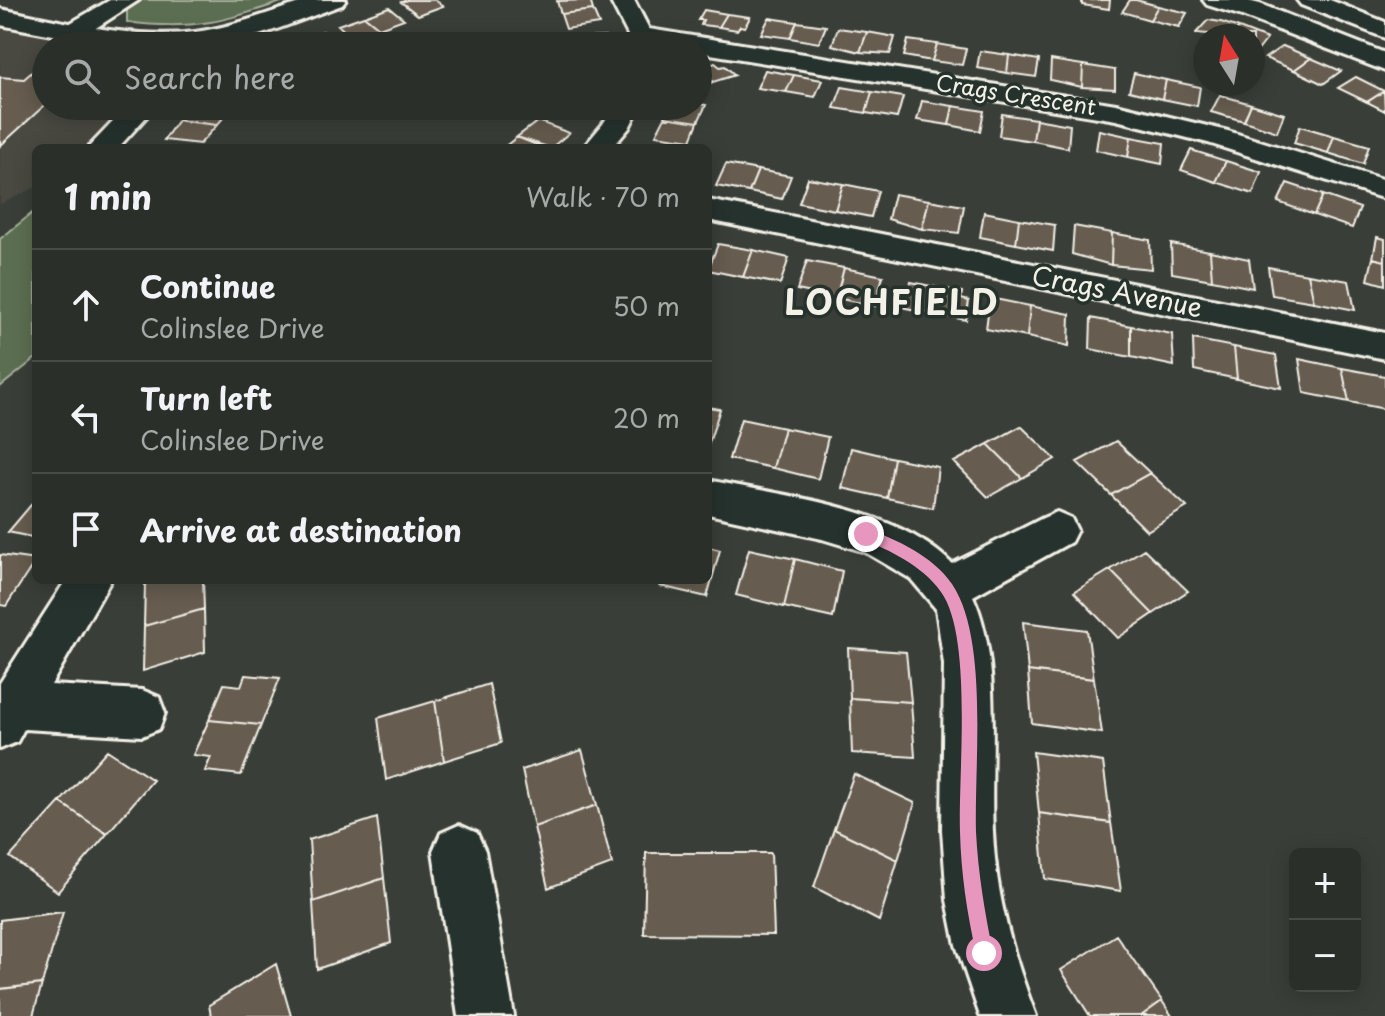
<!DOCTYPE html>
<html lang="en">
<head>
<meta charset="utf-8">
<style>
	:root { --surface:#2b2f2a; --page:#373b36; --text:#f1f3f6; --muted:#a6a9a8; --line:#474a47 }
	body { margin:0; font-family:"Playpen Sans",sans-serif; background:var(--page); color:var(--text) }
	.controls { position:absolute; right:24px; bottom:24px; display:grid; overflow:hidden; border-radius:12px; box-shadow:0 4px 20px #0003 }
	.controls button { width:72px; height:72px; display:grid; place-items:center; padding:0; border:0; border-bottom:2px solid var(--line); background:var(--surface); color:var(--text); font:40px sans-serif }
	.compass { position:absolute; left:1193px; top:24px; width:72px; height:72px; border-radius:50%; background:var(--surface); box-shadow:0 4px 20px #0003; rotate:349deg }
	.stop { position:absolute; width:24px; height:24px; margin:-18px; border:6px solid #e797bd; border-radius:50%; background:#fff }
	.stop.end { background:#e797bd; border-color:#fff; box-shadow:0 2px 8px #0008 }
	.list { margin:0; padding:0; list-style:none }
	h2 { display:flex; justify-content:space-between; align-items:center; height:104px; margin:0; padding:0 32px; font-size:34px }
	h2 small { font-size:26px; font-weight:400; color:var(--muted) }
	.list li { display:grid; grid-template-columns:52px 1fr auto; gap:24px; align-items:center; box-sizing:border-box; height:112px; padding:0 32px; border-top:2px solid var(--line) }
	.list b { display:block; font-size:30px; white-space:nowrap }
	.list p { margin:0; font-size:26px; white-space:nowrap; color:var(--muted) }
	.list em { font-size:26px; font-style:normal; color:var(--muted) }
	.icon { flex:none; width:44px; height:44px; fill:none; stroke:currentColor; stroke-width:2; stroke-linecap:round; stroke-linejoin:round }
	.map { position:relative; flex:none; width:1385px; height:1016px; overflow:hidden }
	.search { position:absolute; background:var(--surface); box-shadow:0 4px 20px #0003; left:32px; top:32px; width:680px; height:88px; display:flex; align-items:center; gap:20px; box-sizing:border-box; padding:0 28px; border-radius:44px; color:var(--muted); font-size:30px }
	.panel { position:absolute; background:var(--surface); box-shadow:0 4px 20px #0003; left:32px; top:144px; width:680px; height:440px; border-radius:12px }
	.map>svg:first-child { display:block }
	.built { fill:#494a42 }
	.green { fill:#5c6e51; stroke:#a8b09c; stroke-width:2 }
	.building { fill:#665b50; stroke:#f4f1e8; stroke-width:2 }
	.lines { fill:none; stroke-linecap:round; stroke-linejoin:round }
	.street-casing { stroke:#f4f1e8; stroke-width:6 }
	.secondary-casing { stroke:#f4f1e8; stroke-width:6 }
	.street { fill:#26332d; fill-rule:evenodd }
	.secondary { fill:#26332d; fill-rule:evenodd }
	.route { fill:#e797bd }
	.labels { text-anchor:middle; stroke-width:7; stroke-linejoin:round; paint-order:stroke }
	.far-street-label { font-size:22px; fill:#f4f1e8; stroke:#26332d }
	.street-label { font-size:26px; fill:#f4f1e8; stroke:#26332d }
	.district-label { font-size:34px; font-weight:bold; letter-spacing:2px; fill:#f4f1e8; stroke:#26332d }
</style>
</head>
<body>
<div class="map">
<svg width="1385" height="1016" viewBox="0 0 1385 1016">
	<rect width="100%" height="100%" fill="#393f38"/>
	<filter id="ink" filterUnits="userSpaceOnUse"><feTurbulence type="fractalNoise" baseFrequency=".0125" numOctaves="2"/><feDisplacementMap in="SourceGraphic" scale="16" xChannelSelector="R" yChannelSelector="G"/><feConvolveMatrix kernelMatrix="1 2 1 2 8 2 1 2 1" color-interpolation-filters="sRGB"/></filter>
	<g filter="url(#ink)">
		<path class="built" d="M0 29 109 46H46V106H124L84 148H36V187L0 204Z"/>
		<path class="green" d="M139 0H287C227 21 192 31 127 22V6Z
			M36 210V358L0 387V239Z"/>
		<path class="building" d="M407 0H435L443 6 418 15 401 2Z
			M590 0 593 10 561 14 557 1Z
			M1082 0H1110L1109 9 1082 5Z
			M1130 0H1136L1158 6 1150 20 1122 12Z
			M1158 6 1187 13 1179 27 1150 20Z
			M389 7 404 19 379 28 364 16Z
			M593 10 599 24 566 29 561 14Z
			M704 10 727 14 719 27 701 25 703 20H698Z
			M727 14 750 17 745 27 740 26 737 30 719 27Z
			M364 16 379 28 352 38 338 25Z
			M769 18 797 22 790 38 761 34Z
			M1208 20 1221 22 1239 28 1232 36 1196 33Z
			M797 22 826 26 819 43 790 38Z
			M838 28 867 32 860 52 832 45Z
			M1239 28 1267 39 1256 53 1253 52V36H1232Z
			M323 31 339 44 301 46 294 39Z
			M867 32 895 37 890 54 860 52Z
			M605 37V46H572L573 38Z
			M908 40 937 44 932 61 904 56Z
			M937 44 966 49 962 65 932 61Z
			M1283 46 1311 58 1294 70 1265 58Z
			M980 51 1009 55 1007 73 977 68Z
			M1009 55 1039 60 1036 77 1007 73Z
			M1311 58 1341 71 1323 84 1294 70Z
			M1051 60 1083 65 1082 87 1050 80Z
			M715 63 720 67 725 66 735 75 713 82 698 69Z
			M41 64 46 65V104L0 146V77L24 79Z
			M1083 65 1115 70V89L1082 87Z
			M698 69 703 73 713 82 698 88Z
			M765 70 794 75 786 92 757 88Z
			M1134 73 1166 80 1162 99 1129 91Z
			M794 75 822 80 815 97 786 92Z
			M1356 77 1384 91 1367 102 1338 88Z
			M1166 80 1200 87 1197 106 1162 99Z
			M842 87 872 92 866 113 834 108Z
			M1384 91 1385 111 1367 102Z
			M872 92 903 97 897 118 866 113Z
			M1220 95 1251 104 1244 121 1211 112Z
			M922 101 953 106 949 125 917 120Z
			M698 104 706 105 698 122 665 117 670 106Z
			M1251 104 1284 114 1277 132 1244 121Z
			M196 106H228L233 107 217 125 178 120Z
			M552 106H587L581 117 549 112Z
			M953 106 984 111 980 131 949 125Z
			M1002 114 1036 119 1033 141 999 136Z
			M665 117 698 122 691 140 656 135Z
			M1036 119 1070 125 1068 148 1033 141Z
			M178 120 182 121 217 125 200 144 164 140Z
			M538 121 569 133 551 148 517 137Z
			M1300 126 1334 136 1328 153 1294 143Z
			M1099 130 1131 137 1128 157 1096 150Z
			M1334 136 1369 146 1363 164 1328 153Z
			M517 137 544 148H503Z
			M1131 137 1164 143 1162 164 1128 157Z
			M1191 150 1226 161 1216 182 1181 170Z
			M1226 161 1261 172 1253 194 1216 182Z
			M726 164 758 170 749 192 716 186Z
			M758 170 791 176 782 199 749 192Z
			M808 178 843 184 835 210 799 203Z
			M1287 183 1323 195 1314 215 1278 202Z
			M843 184 878 191 871 217 835 210Z
			M894 194 929 200 922 229 888 219Z
			M1323 195 1360 208 1352 228 1314 215Z
			M929 200 964 206 959 233 922 229Z
			M984 212 1019 219 1016 244 980 237Z
			M1019 219 1055 225 1053 251 1016 244Z
			M1074 226 1112 233 1111 265 1072 254Z
			M1112 233 1150 240 1151 269 1111 265Z
			M1377 237 1385 239V261L1373 258Z
			M718 244 753 250 743 277 708 270Z
			M1171 244 1210 251 1212 280 1172 273Z
			M753 250 789 258 780 284 743 277Z
			M1210 251 1249 259 1253 288 1212 280Z
			M1373 258 1385 261V285L1368 280Z
			M807 261 844 268 836 298 797 290Z
			M1268 267 1308 274 1314 302 1272 295Z
			M844 268 883 276 875 306 836 298Z
			M1308 274 1349 281 1355 310 1314 302Z
			M911 282 936 287 931 313 896 306 900 287 909 289Z
			M936 287 962 292 961 299 969 301 966 320 931 313Z
			M990 298 1030 306 1027 337 986 329Z
			M1030 306 1070 314 1069 346 1027 337Z
			M1091 318 1131 326V357L1090 349Z
			M1131 326 1172 334 1174 366 1131 357Z
			M1193 339 1234 347 1237 379 1194 370Z
			M1234 347 1276 355 1281 388 1237 379Z
			M1299 359 1342 368 1349 402 1304 393Z
			M1342 368 1385 376V409L1349 402Z
			M708 407 720 409 708 446Z
			M741 419 784 428 773 468 729 459Z
			M1021 426 1055 459 1022 478 988 444Z
			M784 428 828 437 818 479 773 468Z
			M1116 441 1150 473 1111 495 1077 462Z
			M988 444 1022 478 988 497 954 462Z
			M851 448 894 458 887 498 842 488Z
			M894 458 938 467 933 508 887 498Z
			M1150 473 1187 507 1147 531 1111 495Z
			M36 499V538L8 532Z
			M708 547 720 550 707 597 660 586 661 580H708Z
			M749 549 795 559 784 607 736 595Z
			M1144 549 1188 591 1153 614 1110 570Z
			M0 555 36 560 6 606 0 605Z
			M795 559 842 571 833 618 784 607Z
			M1110 570 1153 614 1118 638 1074 592Z
			M159 580H203L204 609 144 626 145 584Z
			M204 609 205 652 143 671 144 626Z
			M1023 622 1087 630 1094 679 1028 671Z
			M848 648 906 652 911 702 850 698Z
			M1028 671 1094 679 1102 733 1032 723Z
			M245 675 280 678 261 725 209 720 224 684 241 686Z
			M489 684 501 743 444 761 435 701Z
			M850 698 911 702 915 757 852 753Z
			M435 701 444 761 386 780 378 718Z
			M209 720 261 725 241 775 205 771 211 757 193 755Z
			M107 750 153 780 107 834 60 802Z
			M582 750 597 805 534 827 522 770Z
			M1033 752 1103 762 1111 823 1039 813Z
			M854 774 915 803 898 860 834 829Z
			M60 802 107 834 58 892 10 857Z
			M597 805 612 864 548 888 534 827Z
			M1039 813 1111 823 1121 891 1045 879Z
			M377 818 384 878 313 902 309 840Z
			M834 829 898 860 879 921 814 887Z
			M646 853H771L774 935 644 934Z
			M384 878 391 943 317 969 313 902Z
			M63 912 42 984 0 989V920Z
			M1116 935 1162 1001 1141 1016H1090L1061 970Z
			M276 964 291 1016H211L209 1005Z
			M42 984 33 1016H0V989Z
			M1162 1001 1172 1016H1141Z"/>
		<g class="lines">
			<defs>
				<path id="street" d="M110 0H139L85 35H67L64 30 67 25Z
					M610 0H634L649 29 1116 104 1228 131 1385 180V199L1208 143 1116 120 698 52V46H628V35Z
					M1297 0H1330L1385 22V38L1301 5Z
					M128 106H156L118 148H88Z
					M614 106H640L629 128 612 148H583L603 124Z
					M708 200 1385 333V359L708 220Z
					M708 480C784 496 896 507 952 564L1043 518 1057 512 1071 518 1077 530 1071 542 973 596C1003 661 989 760 993 832 996 898 1013 955 1036 1016H980L956 945 947 900 942 830 944 664 936 609 911 579 865 552 822 539 708 514Z
					M66 580H111L51 685 142 690 159 697 165 713 159 729 142 736 24 729 17 742 0 749V683Z
					M459 825 477 833 485 851 514 1016H458L433 851 441 833Z"/>
				<path id="secondary" d="M308 0H346L342 5C299 20 252 42 207 46 136 53 69 38 0 25V9C64 21 130 40 195 32 233 27 271 12 308 0Z
					M1203 0H1244L1260 4 1385 53V71L1242 16 1207 5Z"/>
			</defs>
			<use href="#street" class="street-casing"/>
			<use href="#secondary" class="secondary-casing"/>
			<use href="#street" class="street"/>
			<use href="#secondary" class="secondary"/>
		</g>
	</g>
	<path class="route" d="M866 528C897 540 933 556 952 584 989 639 974 765 976 832 978 873 985 913 993 953L991 959 984 962 978 959 976 953C967 913 961 873 960 832 958 775 973 636 941 592 922 565 890 551 861 538L859 534Z"/>
	<g class="labels">
		<g class="far-street-label">
			<text transform="translate(1016 95) rotate(9)" y="8">Crags Crescent</text>
		</g>
		<g class="street-label">
			<text transform="translate(1117 292) rotate(11)" y="9">Crags Avenue</text>
		</g>
		<g class="district-label">
			<text x="892" y="315">LOCHFIELD</text>
		</g>
	</g>
</svg>
<div class="controls">
<button>+</button>
<button>−</button>
</div>
<svg class="compass" viewBox="-18 -18 36 36"><path d="M0-13l5 13h-10z" fill="#e53935"/><path d="M0 13l5-13h-10z" fill="#a6a9a8"/></svg>
<div class="stop" style="left:984px;top:953px"></div>
<div class="stop end" style="left:866px;top:534px"></div>
<div class="search"><svg class="icon" aria-label="search" viewBox="0 0 24 24"><circle cx="10" cy="10" r="6"/><path d="M15 15l6 6"/></svg>Search here</div>
<section class="panel">
<h2>1 min<small>Walk · 70 m</small></h2>
<ul class="list">
<li><svg class="icon" aria-label="ahead" viewBox="0 0 24 24"><path d="M12 20V5M6 11l6-6 6 6"/></svg><div><b>Continue</b><p>Colinslee Drive</p></div><em>50 m</em></li>
<li><svg class="icon" aria-label="left" viewBox="0 0 24 24"><path d="M17 20v-9H6M10 6l-5 5 5 5"/></svg><div><b>Turn left</b><p>Colinslee Drive</p></div><em>20 m</em></li>
<li><svg class="icon" aria-label="arrive" viewBox="0 0 24 24"><path d="M6 21V4h12l-3 4 3 4H6"/></svg><div><b>Arrive at destination</b></div></li>
</ul>
</section>
</div>
</body>
</html>
